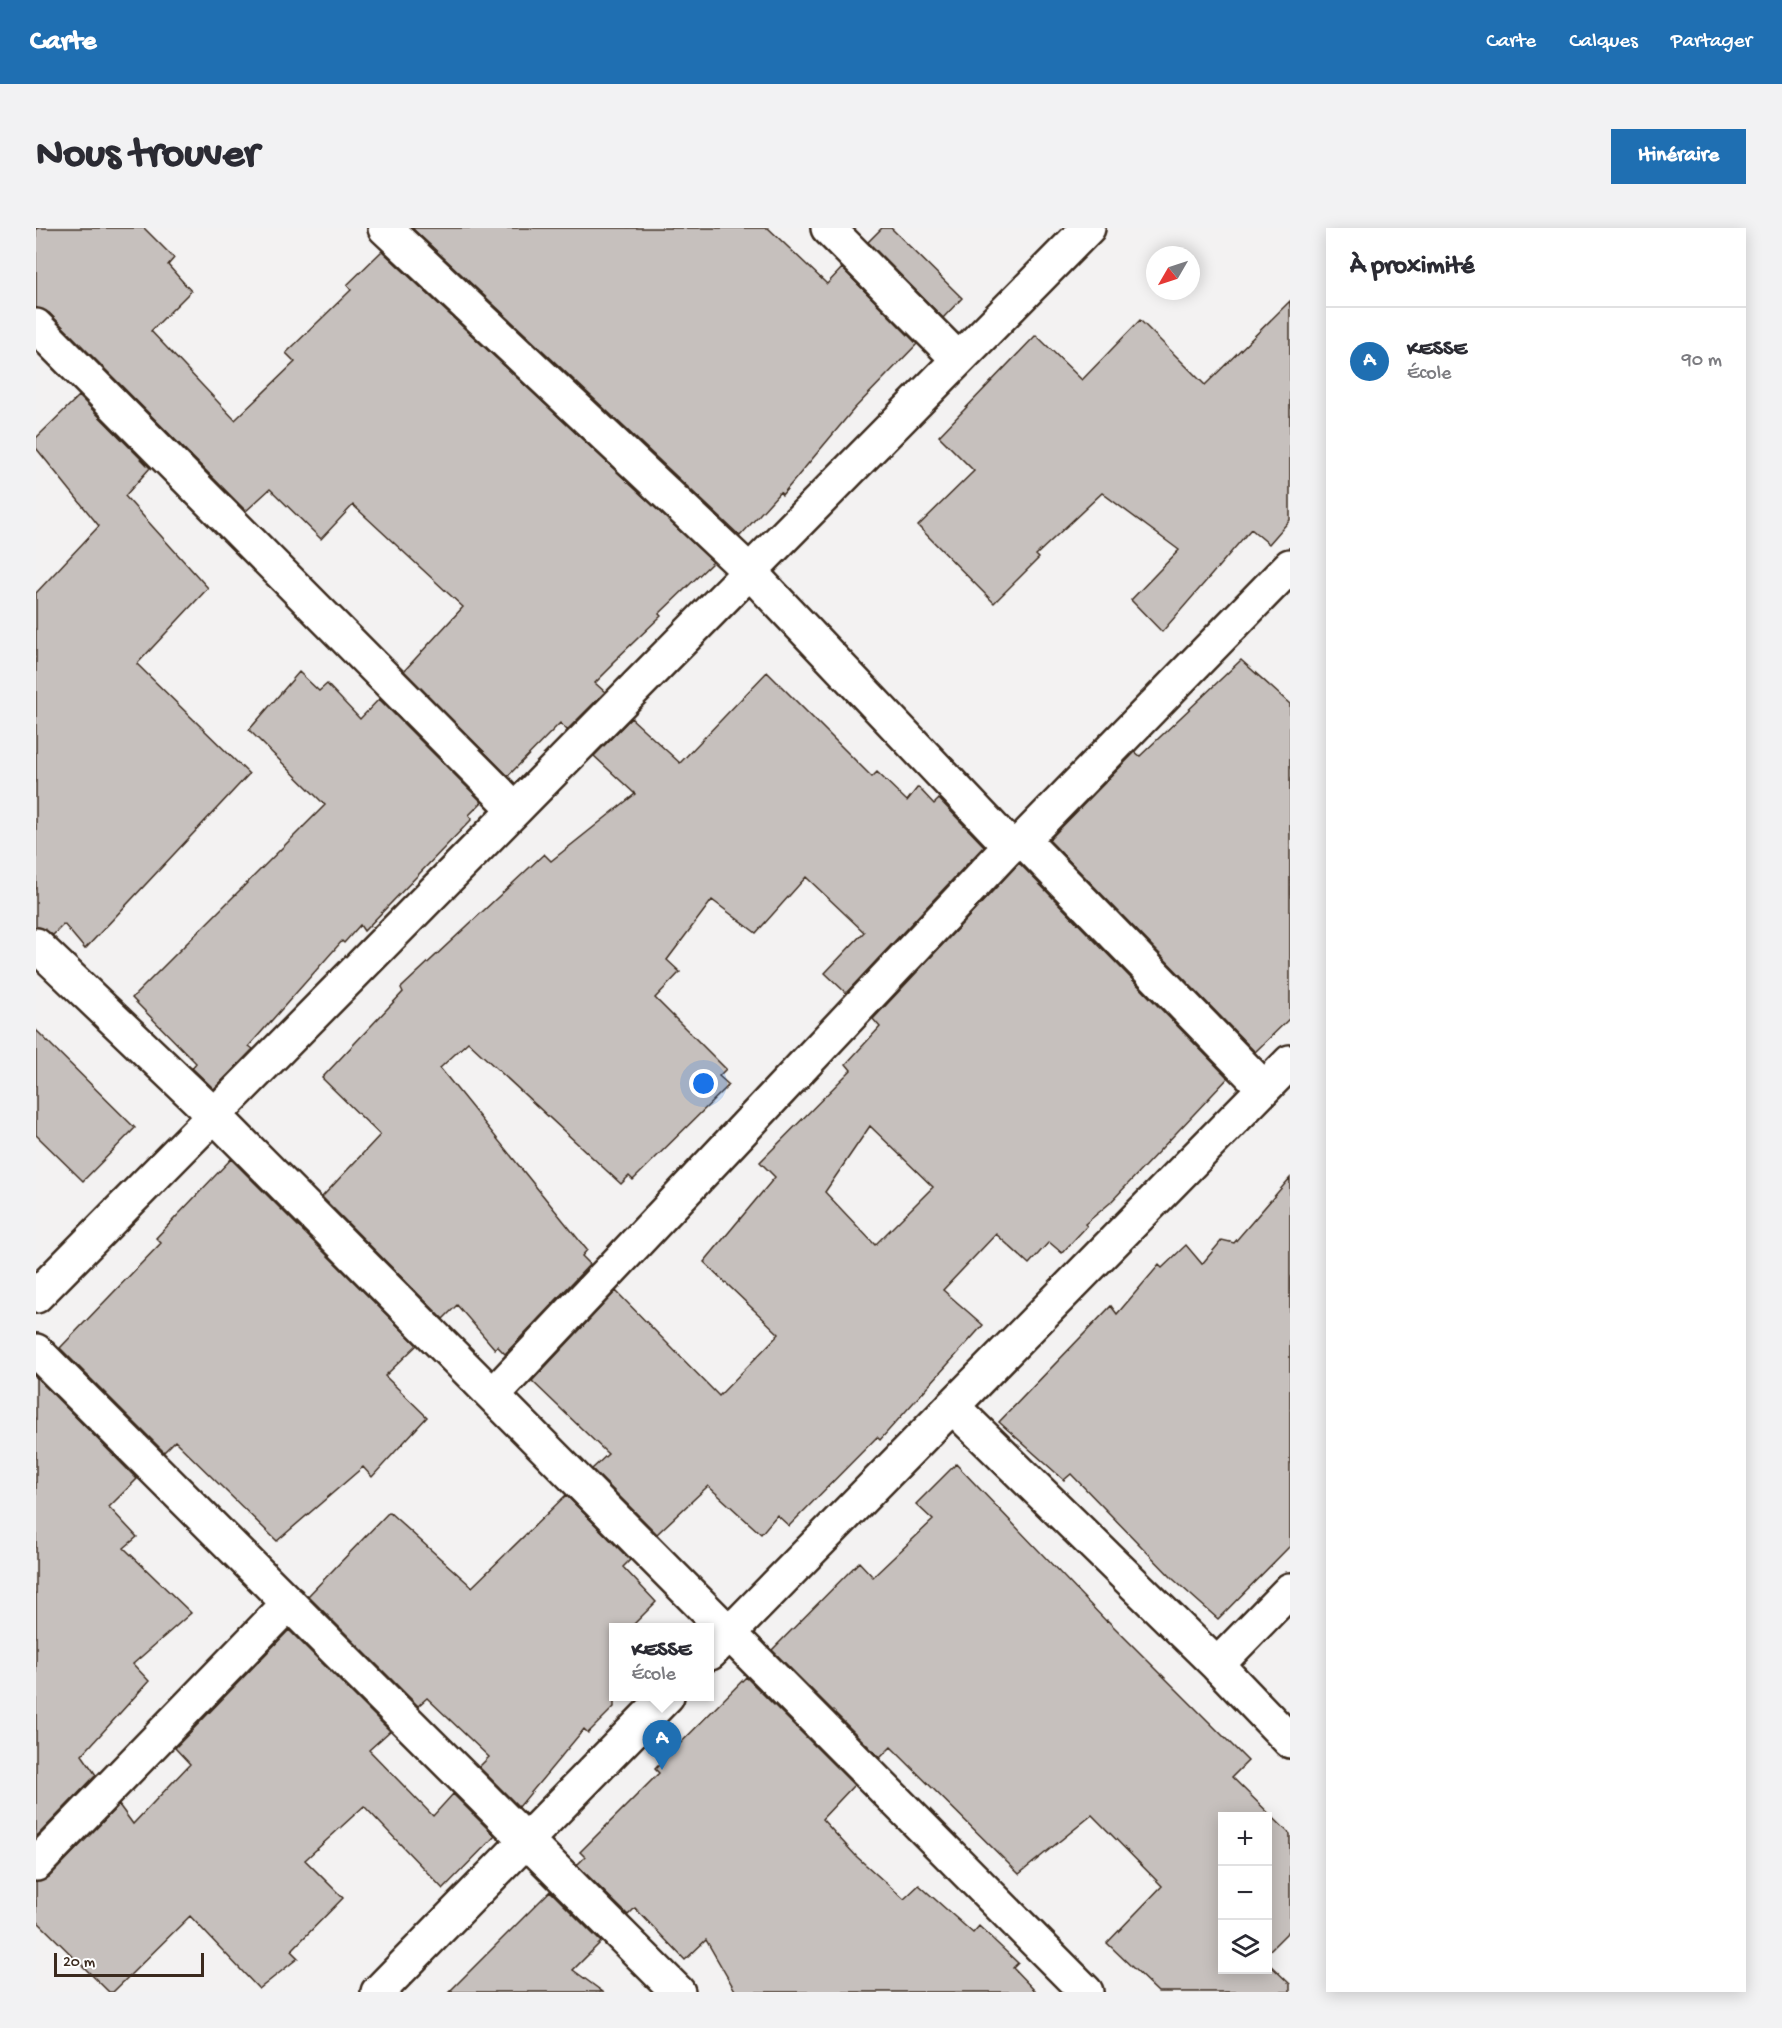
<!DOCTYPE html>
<html lang="fr">
<head>
<meta charset="utf-8">
<style>
	:root { --surface:#fff; --page:#f2f2f3; --text:#2b2b33; --muted:#7c7c81; --line:#e1e1e2; --accent:#1f6fb2 }
	body { margin:0; font-family:"Gochi Hand",sans-serif; background:var(--page); color:var(--text) }
	.controls { position:absolute; right:18px; bottom:18px; display:grid; overflow:hidden; border-radius:0px; box-shadow:0 3px 15px #0003 }
	.controls button { width:54px; height:54px; display:grid; place-items:center; padding:0; border:0; border-bottom:2px solid var(--line); background:var(--surface); color:var(--text); font:30px sans-serif }
	.compass { position:absolute; left:1110px; top:18px; width:54px; height:54px; border-radius:50%; background:var(--surface); box-shadow:0 3px 15px #0003; rotate:231deg }
	.scale { position:absolute; left:18px; bottom:15px; width:150px; box-sizing:border-box; padding-left:6px; border:3px solid #3b2a1e; border-top:0; font-size:16px; line-height:21px; white-space:nowrap; color:#3b2a1e; -webkit-text-stroke:4px #fff; paint-order:stroke }
	.you { position:absolute; left:668px; top:856px; width:21px; height:21px; margin:-15px; border:4px solid #fff; border-radius:50%; background:#1a73e8; box-shadow:0 0 0 9px #1a73e833 }
	.badge { display:grid; place-items:center; width:39px; height:39px; border-radius:50%; background:var(--accent); color:#fff; font-size:20px; font-weight:700 }
	.pin { position:absolute; translate:-50% -50px; filter:drop-shadow(0 2px 3px #0008) }
	.pin::after { content:''; position:absolute; top:32px; width:21px; height:18px; background:inherit; clip-path:polygon(0 0,100% 0,50% 100%) }
	.popup { position:absolute; left:573px; top:1395px; width:105px; height:78px; box-sizing:border-box; display:grid; place-content:center; border-radius:0px; background:var(--surface); filter:drop-shadow(0 2px 4px #0005); font-size:20px; white-space:nowrap; color:var(--muted) }
	.popup b { font-size:22px; color:var(--text) }
	.popup::after { content:''; position:absolute; left:50%; top:100%; margin-left:-12px; border:12px solid transparent; border-top-color:var(--surface) }
	.list { margin:0; padding:0; list-style:none }
	h2 { display:flex; justify-content:space-between; align-items:center; height:78px; margin:0; padding:0 24px; font-size:26px }
	h2 small { font-size:20px; font-weight:400; color:var(--muted) }
	.list li { display:grid; grid-template-columns:39px 1fr auto; gap:18px; align-items:center; box-sizing:border-box; height:108px; padding:0 24px; border-top:2px solid var(--line) }
	.list b { display:block; font-size:22px; white-space:nowrap }
	.list p { margin:0; font-size:20px; white-space:nowrap; color:var(--muted) }
	.list em { font-size:20px; font-style:normal; color:var(--muted) }
	.icon { flex:none; width:33px; height:33px; fill:none; stroke:currentColor; stroke-width:2; stroke-linecap:round; stroke-linejoin:round }
	.map { position:relative; flex:none; width:1254px; height:1764px; overflow:hidden; border-radius:0px }
	header { display:flex; align-items:center; gap:36px; box-sizing:border-box; height:84px; padding:0 30px; background:var(--accent); color:#fff }
	header strong { font-size:28px }
	nav { display:flex; gap:33px; margin-inline-start:auto; font-size:21px }
	.intro { display:flex; align-items:center; justify-content:space-between; box-sizing:border-box; height:144px; padding:0 36px }
	h1 { margin:0; font-size:42px }
	.button { padding:15px 27px; border-radius:0px; background:var(--accent); color:#fff; font-size:21px; font-weight:700 }
	main { display:flex; gap:36px; padding:0 36px }
	aside { flex:1; background:var(--surface); border-radius:0px; box-shadow:0 3px 15px #0003 }
	.map>svg:first-child { display:block }
	.building { fill:#c6c0bd; stroke:#3b2a1e; stroke-width:1.5; fill-rule:evenodd }
	.lines { fill:none; stroke-linecap:round; stroke-linejoin:round }
	.minor-casing { stroke:#3b2a1e; stroke-width:38 }
	.minor { stroke:#fff; stroke-width:33 }
</style>
</head>
<body>
<header>
<strong>Carte</strong>
<nav><a>Carte</a><a>Calques</a><a>Partager</a></nav>
</header>
<div class="intro"><h1>Nous trouver</h1><a class="button">Itinéraire</a></div>
<main>
<div class="map">
<svg width="1254" height="1764" viewBox="0 0 1254 1764">
	<rect width="100%" height="100%" fill="#f3f2f2"/>
	<filter id="ink" filterUnits="userSpaceOnUse"><feTurbulence type="fractalNoise" baseFrequency=".0167" numOctaves="2"/><feDisplacementMap in="SourceGraphic" scale="12" xChannelSelector="R" yChannelSelector="G"/><feConvolveMatrix kernelMatrix="1 2 1 2 8 2 1 2 1" color-interpolation-filters="sRGB"/></filter>
	<g filter="url(#ink)">
		<path class="building" d="M0 0H108L138 30 132 37 155 63 115 103 199 192 259 134 250 125 315 62 311 57 346 23 677 334 623 386 625 388 576 435 577 437 559 455 569 464 531 502 524 495 472 548 368 443 427 379 317 277 285 311 234 261 210 283 13 85 0 80Z
			M376 0H732L791 56 806 40 881 116 818 181 746 267 744 264 704 308Z
			M846 0H855L926 70 907 90 832 14Z
			M1254 73V292L1233 316 1215 301 1126 404 1095 372 1143 322 1066 265 1000 327 1003 330 958 375 882 298 938 243 903 208 1000 107 1046 152 1104 92 1169 157Z
			M43 168 114 240 89 268 172 360 101 436 213 546 49 721 28 696 17 707 0 699V365L63 298 0 220V210Z
			M1205 432 1254 476V790L1219 824 1013 612 1099 524 1104 528Z
			M263 444 283 463 291 456 324 491 343 471 446 574 433 587 436 591 328 703 324 697 308 715 306 713 213 818 217 821 178 861 156 840 160 835 96 770 289 577 213 502Z
			M731 444 836 549 841 544 871 573 882 559 898 576 903 571 948 618 810 765 789 745 828 704 770 649 720 705 676 672 631 732 644 744 619 770 690 841 683 848 693 857 597 952 593 948 585 956 432 814 404 840 551 1022 546 1028 554 1036 469 1126 461 1118 459 1121 421 1077 407 1091 286 969 344 907 286 850 367 764 365 760 508 626 515 633 599 566 558 528 595 490 644 535Z
			M983 635 1192 850 1074 975 1049 996 1051 998 1026 1025 1013 1014 993 1036 960 1006 907 1062 947 1097 844 1212 841 1209 753 1298 741 1287 725 1306 672 1258 621 1306 556 1241 572 1226 496 1153 580 1063 683 1168 743 1106 668 1034 739 949 724 934 815 842 810 836 844 799 837 791ZM834 898 897 959 839 1017 789 964Z
			M0 802 99 900 47 953 0 907Z
			M195 931 381 1117 349 1148 391 1189 336 1249 327 1239 241 1313 139 1213 128 1224 24 1120 125 1015 120 1010Z
			M1254 950V1318L1182 1391 1137 1351 1035 1246 1028 1252 963 1194 1075 1078 1081 1086 1123 1037 1126 1040 1150 1017 1166 1036 1186 1012 1198 1015Z
			M0 1149 101 1251 73 1279 101 1309 88 1320 155 1385 97 1436 113 1453 46 1527 60 1547 0 1609Z
			M920 1236 1070 1393 1071 1392 1212 1533 1196 1549 1254 1606V1702L1232 1724V1588H1186V1742H1232V1735L1254 1756V1764H1122L1071 1715 1126 1658 1056 1587 983 1646 855 1519 844 1530 736 1422 823 1334 837 1349 897 1292 880 1276Z
			M530 1267 594 1332 587 1339 620 1374 594 1400H578V1479L552 1505 548 1501 483 1579 443 1539 453 1529 391 1470 382 1478 272 1368 353 1284 436 1359Z
			M253 1402 354 1503 333 1522 397 1588 417 1566 459 1608 407 1661 328 1578 269 1632 307 1670 255 1723 262 1730 223 1761 154 1688 77 1764H73L0 1692V1654L13 1649 83 1577 97 1596 154 1536 139 1520Z
			M710 1449 818 1557 786 1591 821 1629 868 1671 883 1657 937 1705 943 1698 982 1735 977 1740 1000 1764H700L670 1712 649 1732 599 1680 592 1687 541 1637 549 1629 544 1624 623 1545 619 1541Z
			M514 1663 565 1714 537 1742 567 1764H413Z"/>
		<g class="lines">
			<defs>
				<path id="minor" d="M349 0 713 343 974 618 987 612 1228 860
					M792 0 922 131
					M0 98 479 581
					M987 612 1254 338
					M0 717 178 887 1050 1764
					M0 1068 1052 0
					M0 1123 642 1764
					M457 1167 974 618
					M916 1178 1181 1437 1254 1513
					M674 1425 1254 834
					M1181 1437 1254 1362
					M0 1636 253 1375
					M342 1764 631 1468"/>
			</defs>
			<use href="#minor" class="minor-casing"/>
			<use href="#minor" class="minor"/>
		</g>
	</g>
</svg>
<div class="controls">
<button>+</button>
<button>−</button>
<button><svg class="icon" aria-label="layers" viewBox="0 0 24 24"><path d="M12 4l9 5-9 5-9-5zM3 14l9 5 9-5"/></svg></button>
</div>
<svg class="compass" viewBox="-18 -18 36 36"><path d="M0-13l5 13h-10z" fill="#e53935"/><path d="M0 13l5-13h-10z" fill="#7c7c81"/></svg>
<div class="scale">20 m</div>
<div class="you"></div>
<div class="pin badge" style="left:626px;top:1542px">A</div>
<div class="popup"><b>KESSE</b>École</div>
</div>
<aside>
<h2>À proximité<small></small></h2>
<ul class="list">
<li><span class="badge">A</span><div><b>KESSE</b><p>École</p></div><em>90 m</em></li>
</ul>
</aside>
</main>
</body>
</html>
